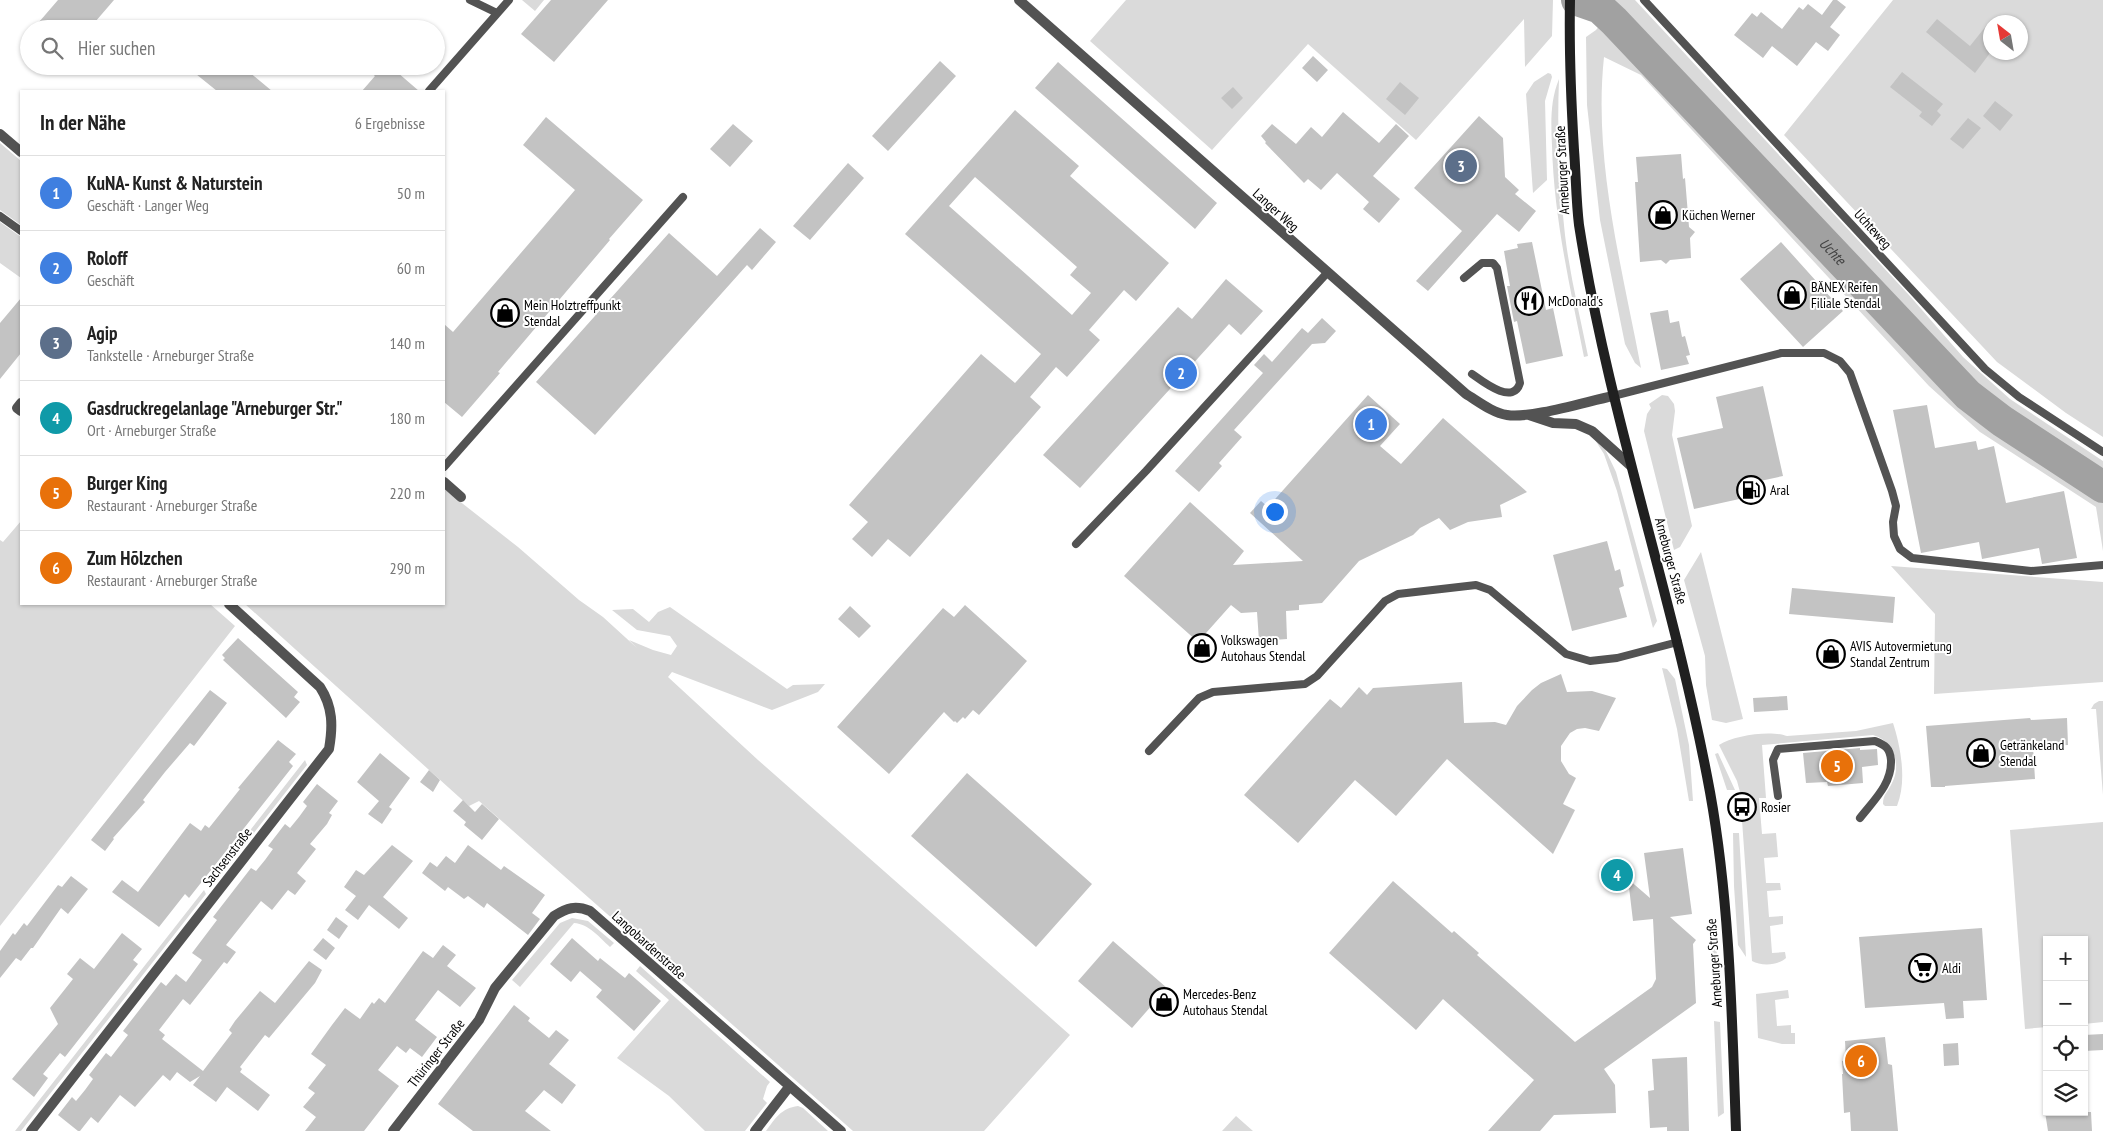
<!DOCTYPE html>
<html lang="de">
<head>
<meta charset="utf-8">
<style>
	:root { --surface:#fff; --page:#f2f2f2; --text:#222; --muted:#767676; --line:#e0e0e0; --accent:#000 }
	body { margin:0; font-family:"PT Sans Narrow",sans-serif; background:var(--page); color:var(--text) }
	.controls { position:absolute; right:15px; bottom:15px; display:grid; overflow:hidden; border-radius:0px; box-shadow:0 1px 4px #0004 }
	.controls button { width:45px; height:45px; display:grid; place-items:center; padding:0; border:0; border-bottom:1px solid var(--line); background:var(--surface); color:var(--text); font:25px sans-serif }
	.compass { position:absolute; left:1983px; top:15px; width:45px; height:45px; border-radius:50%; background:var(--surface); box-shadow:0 1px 4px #0004; rotate:329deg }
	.you { position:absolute; left:1274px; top:511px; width:18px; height:18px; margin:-12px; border:4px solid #fff; border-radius:50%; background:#1a73e8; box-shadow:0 0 0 8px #1a73e833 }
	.badge { display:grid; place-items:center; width:32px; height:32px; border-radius:50%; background:var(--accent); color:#fff; font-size:16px; font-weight:700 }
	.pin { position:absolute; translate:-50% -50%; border:2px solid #fff; box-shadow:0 1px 5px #0006 }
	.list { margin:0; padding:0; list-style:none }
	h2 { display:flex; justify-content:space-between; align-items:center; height:65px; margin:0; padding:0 20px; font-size:21px }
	h2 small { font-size:16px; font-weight:400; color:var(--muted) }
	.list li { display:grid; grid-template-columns:32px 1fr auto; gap:15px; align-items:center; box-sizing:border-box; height:75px; padding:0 20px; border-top:1px solid var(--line) }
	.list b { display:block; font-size:19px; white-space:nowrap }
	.list p { margin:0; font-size:16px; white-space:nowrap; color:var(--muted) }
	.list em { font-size:16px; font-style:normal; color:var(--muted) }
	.icon { flex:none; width:28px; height:28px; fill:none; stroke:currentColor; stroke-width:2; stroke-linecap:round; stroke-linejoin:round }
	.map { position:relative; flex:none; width:2103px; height:1131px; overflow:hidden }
	.search { position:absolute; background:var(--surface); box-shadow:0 1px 4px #0004; left:20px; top:20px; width:425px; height:55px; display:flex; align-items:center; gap:12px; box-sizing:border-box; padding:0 18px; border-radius:28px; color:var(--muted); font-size:19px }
	.panel { position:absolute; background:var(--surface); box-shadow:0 1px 4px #0004; left:20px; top:90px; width:425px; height:515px; border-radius:0px }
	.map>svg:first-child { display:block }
	.green { fill:#dadada; fill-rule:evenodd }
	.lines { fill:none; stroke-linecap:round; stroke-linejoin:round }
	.river { stroke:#a1a1a1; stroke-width:32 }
	.building { fill:#c3c3c3; fill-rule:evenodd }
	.lane { stroke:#535353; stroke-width:8 }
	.street { stroke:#535353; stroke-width:10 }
	.secondary { stroke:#202020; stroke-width:10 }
	.labels { text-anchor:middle; stroke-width:4; stroke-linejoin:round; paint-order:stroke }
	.street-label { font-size:14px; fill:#000; stroke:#fff }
	.poi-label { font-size:14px; fill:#000; stroke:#fff; text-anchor:start }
	.water-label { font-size:15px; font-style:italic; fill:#424242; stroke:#fff }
</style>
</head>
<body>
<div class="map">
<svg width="2103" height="1131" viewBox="0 0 2103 1131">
	<rect width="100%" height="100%" fill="#fff"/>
	<path class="green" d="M522 0H544L535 11Z
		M1126 0H1553L1552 36 1525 67 1524 19 1416 140 1308 44 1212 150 1090 41Z
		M1588 0H1635L1909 295 1963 357 2010 399 2103 461V551L2096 507 1980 432 1929 386 1641 75 1604 57C1593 161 1622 267 1641 368L1635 363 1625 344 1600 220 1587 105 1586 37 1596 30 1601 24 1587 15Z
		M1893 0H2103V437L2066 413 1997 362 1784 135ZM1990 22H2020V52H1990Z
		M1548 73 1551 74 1552 77 1545 101 1547 180 1533 193 1526 94 1534 82Z
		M1559 79C1557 131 1559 184 1565 235 1570 276 1580 316 1588 356L1584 357C1570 287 1554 218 1552 146 1551 123 1550 101 1559 79Z
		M0 143 21 161V225L0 210Z
		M0 222 21 237V278L0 263Z
		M1662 395 1668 396 1674 404 1675 411 1672 435 1692 526 1680 547 1674 550 1644 431 1647 414 1651 408 1649 404Z
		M1595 440 1604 447 1616 472 1657 621 1653 628 1617 491 1604 454Z
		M444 489 518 547 579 600 603 617 637 648 629 640 653 650 671 655 677 646 670 636 637 630 612 610 633 609 649 622 658 612 670 607 787 689 793 685 825 684 818 692 772 710 672 672 668 677 758 760 1070 1035 984 1131H853L479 801 469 806 245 604H444Z
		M21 521V604H210L235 626 0 926V540L3 542Z
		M1701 552 1743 719 1726 723 1712 720 1706 685 1705 656 1684 580Z
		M1891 566 2103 582V682L1934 694 1935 614Z
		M1662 668 1667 669 1675 679 1689 745 1693 801H1689L1677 729Z
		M2099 701H2103V795L2096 709H2091L2094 704Z
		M1893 723C1901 748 1907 781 1897 806H1885L1883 804C1883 794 1888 792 1892 783 1902 765 1893 740 1873 735L1762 745 1766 798H1759L1762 834 1776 833 1778 857 1764 858 1766 883H1780L1781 890 1767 891 1769 917 1783 916V924L1770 926 1772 953 1785 952 1786 958C1777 966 1761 966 1752 961L1740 792 1737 781 1719 745C1734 735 1771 730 1787 736L1856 731Z
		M1718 753 1735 790H1727L1715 754Z
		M305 760 307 765 217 880 212 879Z
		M2103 822V1022L2084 1024V940H2047V1027L2025 1029 2010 830Z
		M1733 833H1739L1746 957 1738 945 1734 886Z
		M204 890 206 894 21 1131H15Z
		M572 918 588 921 614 943 610 947C599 937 589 924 574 923L520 987 512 980 560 923Z
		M1709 939 1716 942C1717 963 1723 986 1714 1005Z
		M640 966 770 1082 767 1086 763 1099 767 1103 745 1131H705L669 1096 617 1058 669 1000 636 971Z
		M1788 990 1789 998 1775 1000 1777 1026 1791 1025V1033H1795V1044H1782L1758 1038 1756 994Z
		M1714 1021 1720 1022 1724 1113 1718 1117Z
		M798 1106 803 1108 828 1131H766C775 1119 781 1108 798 1106Z
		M1236 1116 1253 1131H1222Z"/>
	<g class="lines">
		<path class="river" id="s1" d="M1577 0 1600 8 1614 21 1968 395 2002 421 2103 487"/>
	</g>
	<path class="building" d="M58 0H114L89 29H33Z
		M551 0H608L554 62 521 34Z
		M1833 0H1837L1846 7 1830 27 1840 35 1828 51 1816 42 1797 66 1772 46 1763 58 1734 35 1752 13 1757 17 1761 12 1782 29 1799 7 1803 10 1808 4 1822 15Z
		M1937 19 1970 46 1990 21V53L1975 73 1926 32Z
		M1313 56 1328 70 1317 82 1302 68Z
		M940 61 956 76 888 151 872 136Z
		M1058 62 1217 203 1195 229 1035 88Z
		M186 66H242L272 91H217Z
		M363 66H390L419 91H362L375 76Z
		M1902 72 1943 104 1937 111 1941 115 1932 126 1919 116 1922 112 1890 87Z
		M1400 82 1419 98 1405 115 1386 99Z
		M1233 87 1243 98 1232 109 1221 98Z
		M1995 101 2013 115 2000 131 1983 116Z
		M1015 110 1079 166 1070 176 1169 263 1136 301 1124 290 1089 330 1100 340 1067 377 1056 367 1030 397 1041 407 910 557 888 539 872 557 852 539 868 522 849 505 981 354 1015 383 1041 354 905 234ZM975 177 1077 267 1070 275 1091 293 1072 315 949 206Z
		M1343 112 1379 143 1396 124 1409 136 1373 176 1400 199 1379 223 1363 209 1369 202 1337 173 1321 190 1308 179 1304 183 1265 143 1266 142 1261 136 1272 124 1296 144 1311 127 1322 137Z
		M1479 116 1503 138 1505 177 1519 190 1515 194 1536 211 1519 232 1497 214 1428 291 1416 281 1462 231 1414 188Z
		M546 117 643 200 609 239 610 240 498 372 500 373 462 417 444 402V324L453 332 575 190 523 145Z
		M1968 118 1981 128 1963 149 1950 139Z
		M733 124 753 141 730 167 710 149Z
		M1681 154 1683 179 1685 178 1689 227 1695 232 1690 238 1691 258 1670 260 1666 264 1661 260 1640 262 1635 182H1638L1636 157Z
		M848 163 864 178 810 240 793 226Z
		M760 228 776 242 752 270 747 265 595 435 536 382 669 233 717 276Z
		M1532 242 1546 310 1553 308 1563 356 1526 364 1517 321 1514 322 1507 286H1510L1504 251 1518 248 1517 244Z
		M1781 242 1843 311 1803 347 1740 279Z
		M1226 279 1263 311 1241 335 1229 324 1080 488 1043 455 1178 307 1192 319Z
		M21 298V353L0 379V323Z
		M1668 310 1670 323 1679 321 1682 337 1685 336 1690 355 1686 356 1689 364 1661 370 1650 313Z
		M1322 318 1336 331 1325 343 1312 344 1234 430 1242 437 1219 463 1222 466 1199 492 1175 471 1263 373 1254 365 1264 354 1272 362 1302 328 1308 333Z
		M1763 386 1783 476 1751 483 1753 496 1694 509 1677 438 1723 428 1716 397Z
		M1368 395 1400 424 1380 446 1401 464 1443 418 1527 492 1500 505 1502 517 1468 522 1450 530 1439 518 1420 528 1413 535 1359 561 1322 603 1299 605V610L1286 611 1287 639 1259 641 1257 612 1241 613 1231 605 1198 642 1124 576 1190 502 1244 551 1233 565 1303 561 1250 513 1261 501 1268 507Z
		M1927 405 1935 448 1976 441 1978 450 1994 446 2006 503 2064 491 2077 558 2042 564 2039 548 1982 559 1979 542 1921 553 1893 410Z
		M1607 541 1615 571 1620 569 1624 586 1619 588 1627 617 1572 631 1553 555Z
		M1792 588 1895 597 1893 623 1789 614Z
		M965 605 1027 661 979 715 973 710 965 719 963 717 957 723 955 721 954 722 944 712 889 774 837 727 943 608 954 617Z
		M850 606 871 626 859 638 838 619Z
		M238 638 298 692 294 697 300 702 286 718 223 660 225 658 222 655Z
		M1561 674 1567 692 1592 691 1616 698 1599 731 1585 728 1577 729 1570 733 1561 746V761L1569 774 1576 778 1563 804 1575 810 1553 854 1447 759 1396 816 1355 780 1298 843 1244 795 1330 699 1341 708 1359 687 1367 695 1373 688 1462 682 1464 723 1495 722 1506 725 1517 706 1532 690 1541 683Z
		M210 690 227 703 194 746 190 743 165 772 143 800 145 802 113 838 114 839 105 851 91 840Z
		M1787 696 1788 710 1754 712 1753 698Z
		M2030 718 2031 720 2067 718 2068 745 2033 747 2035 779 1945 786V787H1931L1926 726Z
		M278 740 296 754 289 762 293 766 189 898 185 894 159 927 112 892 122 880 138 892 190 823 201 831 205 825 209 828 240 789 238 788Z
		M1860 748V750L1877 749 1878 765 1862 767 1863 783 1828 786 1827 782 1806 783 1803 753Z
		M380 753 410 778 389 807 392 809 382 824 368 814 379 801 357 782Z
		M429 770 440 780 433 792 420 782Z
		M967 773 1092 884 1036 947 911 836Z
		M317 784 338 801 329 813 332 815 327 824 310 844 316 849 297 873 306 881 295 895 288 890 272 910 261 901 226 945 236 952 227 964 224 962 190 1005 183 999 159 1030 165 1035 162 1039 203 1071 232 1033 229 1030 235 1021 260 991 275 1003 309 961 322 970 315 983 269 1038 265 1035 240 1067 242 1069 240 1072 270 1095 258 1111 227 1087 216 1102 193 1085 200 1076 190 1082 177 1072 170 1081 163 1075 135 1107 120 1095 98 1123 91 1117 80 1131H78L58 1115 72 1097 76 1101 85 1090 93 1079 89 1075 106 1053 111 1057 128 1035 123 1031 161 982 166 986 176 974 186 982 202 960 192 953 217 920 213 917 251 868 256 871 265 860 273 849 268 846 285 824 290 828 299 817 307 806 303 802Z
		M463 800 475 812 482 804 499 819 482 840 464 825 466 822 453 811Z
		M392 845 413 861 383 897 408 918 399 929 369 905 358 920 345 910 356 896 344 887 356 870 364 875Z
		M468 845 501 870 504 866 545 895 532 913 540 919 528 935 487 903 484 908 468 896 464 899 448 887 445 891 422 873 430 862 437 867 446 856 455 863Z
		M1683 848 1692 914 1670 917 1696 940 1693 944 1696 1003 1604 1069 1615 1085 1616 1113 1554 1115 1540 1131H1488L1534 1080 1443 999 1416 1030 1329 953 1393 881 1452 933 1454 931 1479 953 1477 955 1575 1042 1652 987 1656 979 1653 919 1633 921 1628 879 1650 898 1644 853Z
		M71 876 88 889 68 914 61 908 33 948H31L21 961 16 958 0 978V951L13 933 15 935 24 923 27 926 58 885 62 887Z
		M336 917 348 926 339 939 327 930Z
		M1982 928 1987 1000 1963 1001 1964 1018 1946 1019 1944 1003 1865 1008 1859 937Z
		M122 933 142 949 133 960 138 964 65 1057 60 1053 43 1074 48 1078 34 1097 12 1079 58 1024 50 1008 73 979 67 974 80 958 94 969Z
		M323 938 335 948 326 960 313 950Z
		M572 938 598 961 600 958 625 978 629 973 661 1001 634 1031 596 997 602 990 580 971 571 982 550 964Z
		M1113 941 1167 988 1132 1028 1078 981Z
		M443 945 456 955 447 966 476 988 460 1007 438 990 415 1020 437 1037 422 1057 410 1048 406 1053 397 1046 378 1070 399 1086 364 1131H305L316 1117 303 1107 315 1093 308 1088 326 1065 311 1054 332 1025 345 1008 360 1019 372 1002 374 1004 379 998 385 1003 423 951 433 958Z
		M514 1005 530 1018 528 1021 549 1038 556 1030 569 1040 549 1064 576 1085 562 1104 544 1090 525 1111 551 1131H473L438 1104Z
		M2103 1034V1050L2084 1051V1035Z
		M1885 1037 1888 1064 1892 1065 1898 1131H1851L1850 1112 1844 1113 1842 1074H1843L1842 1061 1846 1060 1845 1041Z
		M1958 1043 1959 1065 1944 1066 1943 1044Z
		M1687 1057 1689 1131H1667V1127L1650 1128 1648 1091 1654 1090 1652 1059Z
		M2045 1112H2091L2092 1131H2048Z"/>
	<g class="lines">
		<path class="lane" d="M470 0 497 13
			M1644 0 1985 369 2019 397 2103 452
			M429 91 509 0
			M0 216 21 231
			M1464 278 1482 263H1493L1497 268 1520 383C1513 406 1482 381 1472 374
			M1613 396 1781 353H1824L1840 361 1850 373 1892 491 1896 506 1893 522 1894 536 1900 549 1912 558 2031 571 2103 565
			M444 467 683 197
			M1076 544 1146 471 1327 273
			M1149 751 1199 698 1213 692 1305 684 1317 676 1385 601 1398 594 1476 585 1490 590 1566 654 1590 661 1617 658 1678 642
			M1778 796 1773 760 1778 749 1875 741C1885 745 1890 748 1891 760 1892 784 1874 800 1860 818"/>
		<path class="street" d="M1019 0 1466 394C1479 402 1493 413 1507 415 1530 419 1588 401 1613 396
			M0 134 21 152
			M21 403 17 408 21 411
			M1529 415 1553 423 1576 424 1592 431 1631 466
			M444 482 461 497
			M31 1131 329 749C333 726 333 707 320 687L229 604
			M393 1131 479 1020 495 988 554 916C567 908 575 905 590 911L841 1131
			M755 1131 789 1087"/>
		<path class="secondary" d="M1570 0C1569 50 1571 100 1574 150 1576 175 1576 200 1579 225 1609 417 1675 601 1710 792 1730 903 1732 1018 1736 1131"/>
	</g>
	<defs>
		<symbol id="shop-ring" viewBox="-11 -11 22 22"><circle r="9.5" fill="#fff" stroke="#000" stroke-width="1.5"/><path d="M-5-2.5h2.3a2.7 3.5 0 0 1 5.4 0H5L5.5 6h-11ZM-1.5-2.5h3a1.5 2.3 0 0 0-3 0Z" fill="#000"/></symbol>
		<symbol id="restaurant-ring" viewBox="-11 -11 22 22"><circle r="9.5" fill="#fff" stroke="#000" stroke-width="1.5"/><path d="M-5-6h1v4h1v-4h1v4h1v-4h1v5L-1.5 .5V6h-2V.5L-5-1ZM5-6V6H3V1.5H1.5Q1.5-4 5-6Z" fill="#000"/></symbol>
		<symbol id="fuel-ring" viewBox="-11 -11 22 22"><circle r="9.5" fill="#fff" stroke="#000" stroke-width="1.5"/><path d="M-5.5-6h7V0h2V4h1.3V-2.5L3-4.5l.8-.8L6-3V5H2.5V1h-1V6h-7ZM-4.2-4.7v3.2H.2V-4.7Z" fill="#000"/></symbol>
		<symbol id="bus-ring" viewBox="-11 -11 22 22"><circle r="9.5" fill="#fff" stroke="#000" stroke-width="1.5"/><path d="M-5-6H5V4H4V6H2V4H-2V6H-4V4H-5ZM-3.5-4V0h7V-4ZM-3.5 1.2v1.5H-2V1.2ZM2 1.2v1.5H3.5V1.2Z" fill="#000"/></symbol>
		<symbol id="supermarket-ring" viewBox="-11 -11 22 22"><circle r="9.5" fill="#fff" stroke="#000" stroke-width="1.5"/><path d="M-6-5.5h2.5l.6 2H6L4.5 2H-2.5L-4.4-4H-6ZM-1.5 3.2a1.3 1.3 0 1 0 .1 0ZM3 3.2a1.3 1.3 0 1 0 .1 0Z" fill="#000"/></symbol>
	</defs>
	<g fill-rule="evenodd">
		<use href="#shop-ring" x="1647" y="199" width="32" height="32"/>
		<use href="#shop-ring" x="1776" y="279" width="32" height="32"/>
		<use href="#restaurant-ring" x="1513" y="285" width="32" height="32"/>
		<use href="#shop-ring" x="489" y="297" width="32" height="32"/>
		<use href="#fuel-ring" x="1735" y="474" width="32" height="32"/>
		<use href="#shop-ring" x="1186" y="632" width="32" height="32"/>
		<use href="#shop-ring" x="1815" y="638" width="32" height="32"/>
		<use href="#shop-ring" x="1965" y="737" width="32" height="32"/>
		<use href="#bus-ring" x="1726" y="791" width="32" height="32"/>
		<use href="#supermarket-ring" x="1907" y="952" width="32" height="32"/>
		<use href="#shop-ring" x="1148" y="986" width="32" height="32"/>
	</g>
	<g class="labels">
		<g class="street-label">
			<text transform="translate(1562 170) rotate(-93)" y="5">Arneburger Straße</text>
			<text transform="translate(1276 210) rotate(42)" y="5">Langer Weg</text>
			<text transform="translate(1873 229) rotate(48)" y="5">Uchteweg</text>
			<text transform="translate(1671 561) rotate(75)" y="5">Arneburger Straße</text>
			<text transform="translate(227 857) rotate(-52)" y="5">Sachsenstraße</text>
			<text transform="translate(649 945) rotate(42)" y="5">Langobardenstraße</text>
			<text transform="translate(1714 963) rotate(-94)" y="5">Arneburger Straße</text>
			<text transform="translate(436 1053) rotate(-52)" y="5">Thüringer Straße</text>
		</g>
		<g class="poi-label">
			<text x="1682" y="220">Küchen Werner</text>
			<text x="1811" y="292">BÄNEX Reifen<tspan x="1811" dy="16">Filiale Stendal</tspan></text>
			<text x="1548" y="306">McDonald's</text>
			<text x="524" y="310">Mein Holztreffpunkt<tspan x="524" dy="16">Stendal</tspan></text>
			<text x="1770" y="495">Aral</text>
			<text x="1221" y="645">Volkswagen<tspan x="1221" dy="16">Autohaus Stendal</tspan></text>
			<text x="1850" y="651">AVIS Autovermietung<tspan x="1850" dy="16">Standal Zentrum</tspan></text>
			<text x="2000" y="750">Getränkeland<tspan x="2000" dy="16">Stendal</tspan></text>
			<text x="1761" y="812">Rosier</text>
			<text x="1942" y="973">Aldi</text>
			<text x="1183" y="999">Mercedes-Benz<tspan x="1183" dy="16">Autohaus Stendal</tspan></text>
		</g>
		<g class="water-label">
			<text dy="5" stroke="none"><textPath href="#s1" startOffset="361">Uchte</textPath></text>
		</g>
	</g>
</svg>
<div class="controls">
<button>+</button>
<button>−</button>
<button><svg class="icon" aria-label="locate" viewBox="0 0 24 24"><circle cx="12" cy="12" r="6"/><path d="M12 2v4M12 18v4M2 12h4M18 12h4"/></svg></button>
<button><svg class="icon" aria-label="layers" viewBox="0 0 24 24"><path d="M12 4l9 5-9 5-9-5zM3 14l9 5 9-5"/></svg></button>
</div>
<svg class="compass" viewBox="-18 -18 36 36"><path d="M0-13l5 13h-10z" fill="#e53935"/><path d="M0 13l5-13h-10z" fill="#767676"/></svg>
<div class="you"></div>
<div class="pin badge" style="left:1371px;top:424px;background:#3f7fe0">1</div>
<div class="pin badge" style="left:1181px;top:373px;background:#3f7fe0">2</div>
<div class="pin badge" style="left:1461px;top:166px;background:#5c6f8a">3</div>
<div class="pin badge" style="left:1617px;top:875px;background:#0f9aa8">4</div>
<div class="pin badge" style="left:1837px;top:766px;background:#e8710a">5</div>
<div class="pin badge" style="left:1861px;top:1061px;background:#e8710a">6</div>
<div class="search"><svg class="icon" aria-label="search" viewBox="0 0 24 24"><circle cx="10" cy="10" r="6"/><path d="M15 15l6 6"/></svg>Hier suchen</div>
<section class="panel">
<h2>In der Nähe<small>6 Ergebnisse</small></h2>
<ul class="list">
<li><span class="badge" style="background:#3f7fe0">1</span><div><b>KuNA- Kunst &amp; Naturstein</b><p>Geschäft · Langer Weg</p></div><em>50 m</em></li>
<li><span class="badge" style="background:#3f7fe0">2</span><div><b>Roloff</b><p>Geschäft</p></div><em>60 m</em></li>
<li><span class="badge" style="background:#5c6f8a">3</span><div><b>Agip</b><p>Tankstelle · Arneburger Straße</p></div><em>140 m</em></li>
<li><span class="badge" style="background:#0f9aa8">4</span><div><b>Gasdruckregelanlage &quot;Arneburger Str.&quot;</b><p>Ort · Arneburger Straße</p></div><em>180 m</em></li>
<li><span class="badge" style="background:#e8710a">5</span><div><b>Burger King</b><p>Restaurant · Arneburger Straße</p></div><em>220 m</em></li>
<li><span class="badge" style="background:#e8710a">6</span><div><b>Zum Hõlzchen</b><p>Restaurant · Arneburger Straße</p></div><em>290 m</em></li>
</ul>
</section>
</div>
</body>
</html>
